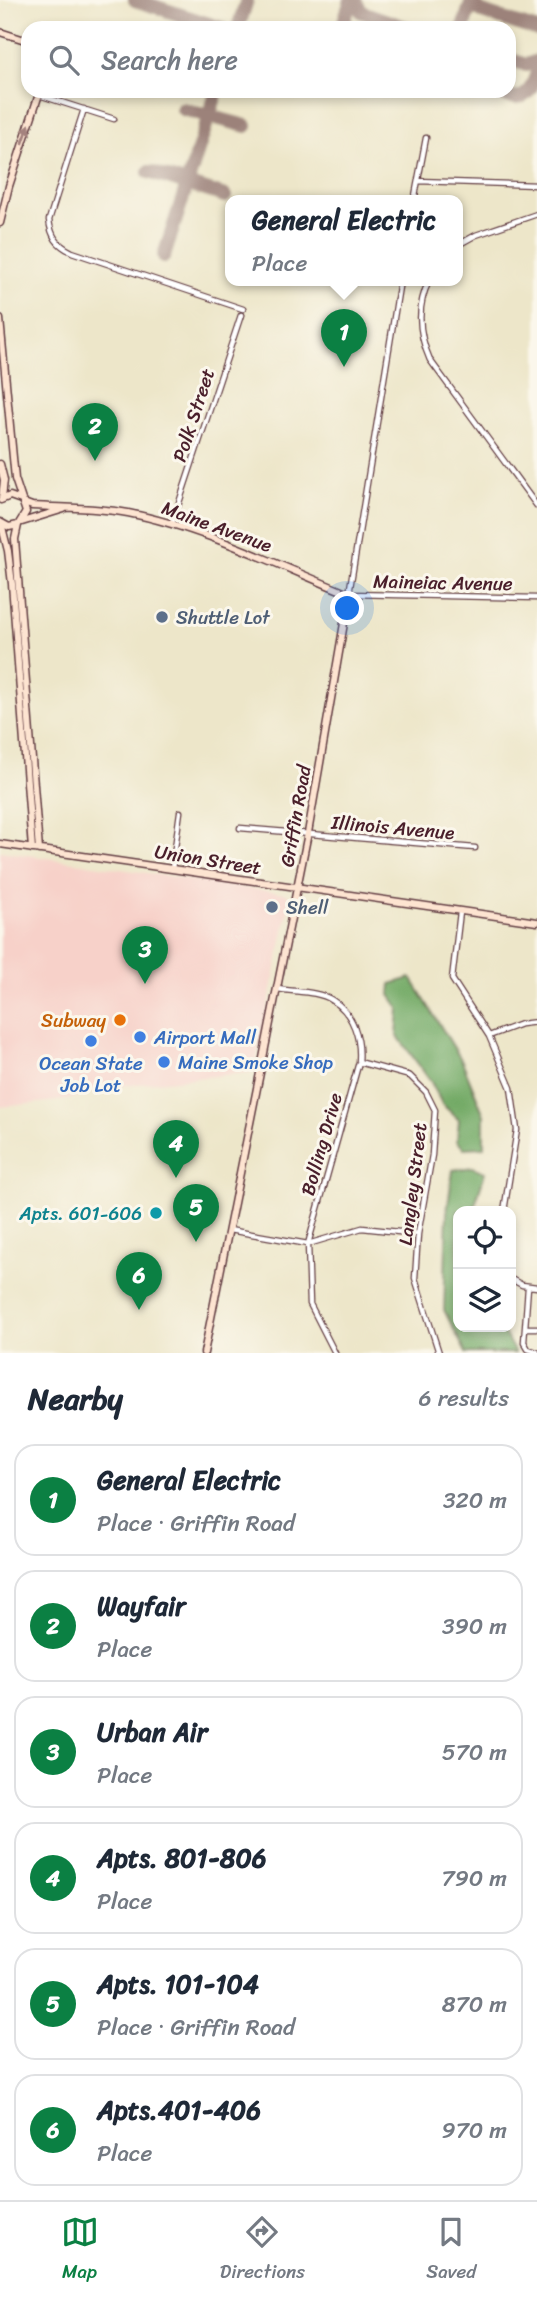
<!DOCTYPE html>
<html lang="en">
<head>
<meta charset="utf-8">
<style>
	:root { --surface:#fff; --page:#f2f2f3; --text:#1f2937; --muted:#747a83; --line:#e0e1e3; --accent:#0b8043 }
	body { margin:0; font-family:Sriracha,sans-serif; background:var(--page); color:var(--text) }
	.controls { position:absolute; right:21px; bottom:21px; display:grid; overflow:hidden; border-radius:14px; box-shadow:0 4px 10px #0003 }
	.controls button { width:63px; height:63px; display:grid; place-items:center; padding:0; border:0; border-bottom:2px solid var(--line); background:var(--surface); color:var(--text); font:35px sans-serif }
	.you { position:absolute; left:348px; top:609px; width:24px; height:24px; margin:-18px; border:5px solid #fff; border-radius:50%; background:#1a73e8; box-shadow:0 0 0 10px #1a73e833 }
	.badge { display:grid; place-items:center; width:46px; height:46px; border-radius:50%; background:var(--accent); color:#fff; font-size:23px; font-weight:700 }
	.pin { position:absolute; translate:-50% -58px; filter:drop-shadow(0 2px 4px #0008) }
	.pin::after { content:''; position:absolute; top:37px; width:24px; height:21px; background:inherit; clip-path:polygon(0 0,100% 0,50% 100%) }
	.popup { position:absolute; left:225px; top:195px; width:238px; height:91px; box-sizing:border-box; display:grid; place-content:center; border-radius:14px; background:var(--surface); filter:drop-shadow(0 2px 5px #0005); font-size:23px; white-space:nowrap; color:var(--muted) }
	.popup b { font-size:26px; color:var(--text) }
	.popup::after { content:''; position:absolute; left:50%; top:100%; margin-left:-14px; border:14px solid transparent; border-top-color:var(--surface) }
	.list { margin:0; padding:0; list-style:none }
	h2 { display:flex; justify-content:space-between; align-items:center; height:91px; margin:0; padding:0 28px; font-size:30px }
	h2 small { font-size:23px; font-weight:400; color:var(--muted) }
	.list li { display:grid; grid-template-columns:46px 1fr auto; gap:21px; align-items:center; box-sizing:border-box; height:112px; margin:0 14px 14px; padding:0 14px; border:2px solid var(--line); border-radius:21px }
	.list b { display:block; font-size:26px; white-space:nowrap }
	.list p { margin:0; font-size:23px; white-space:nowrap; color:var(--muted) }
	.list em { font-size:23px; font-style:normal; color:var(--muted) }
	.icon { flex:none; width:38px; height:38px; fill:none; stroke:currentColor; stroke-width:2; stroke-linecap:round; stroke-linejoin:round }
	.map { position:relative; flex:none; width:537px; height:1353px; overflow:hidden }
	.search { position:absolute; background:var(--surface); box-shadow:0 4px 10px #0003; left:21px; right:21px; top:21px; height:77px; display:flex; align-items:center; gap:18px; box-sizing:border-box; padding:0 24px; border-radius:21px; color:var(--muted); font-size:26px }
	.sheet { height:847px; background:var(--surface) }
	nav { display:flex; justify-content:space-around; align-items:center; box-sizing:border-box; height:98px; border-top:2px solid var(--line); background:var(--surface); font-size:19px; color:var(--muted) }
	nav a { display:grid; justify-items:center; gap:4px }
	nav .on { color:var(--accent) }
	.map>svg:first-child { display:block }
	.built { fill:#f7d1c9 }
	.forest { fill:#73aa66; stroke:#5e6448; stroke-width:2 }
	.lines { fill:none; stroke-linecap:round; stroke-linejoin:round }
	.taxiway { stroke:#9c827a; stroke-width:14 }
	.street-casing { stroke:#623d43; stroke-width:7 }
	.secondary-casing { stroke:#623d43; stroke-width:9 }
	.street { stroke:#fff; stroke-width:4.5 }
	.secondary { stroke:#fde4d1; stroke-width:6 }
	.oneway { fill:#a4827e }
	.service-dot { fill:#5c6f8a; stroke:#fbf7ec; stroke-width:2.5 }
	.food-dot { fill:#e8710a; stroke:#fbf7ec; stroke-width:2.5 }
	.shop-dot { fill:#3f7fe0; stroke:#fbf7ec; stroke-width:2.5 }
	.culture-dot { fill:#0f9aa8; stroke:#fbf7ec; stroke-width:2.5 }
	.labels { text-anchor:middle; stroke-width:6; stroke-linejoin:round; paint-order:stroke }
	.street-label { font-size:19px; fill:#4a1f2b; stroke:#fbf7ec }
	.service-label { font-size:19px; fill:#4e5e75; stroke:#fbf7ec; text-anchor:start }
	.food-label { font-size:19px; fill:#c56008; stroke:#fbf7ec; text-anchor:end }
	.shop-label { font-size:19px; fill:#366cbe; stroke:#fbf7ec; text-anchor:start }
	.culture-label { font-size:19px; fill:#0d838f; stroke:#fbf7ec; text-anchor:end }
</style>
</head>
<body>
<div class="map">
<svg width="537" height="1353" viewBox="0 0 537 1353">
	<rect width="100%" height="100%" fill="#fbf7ec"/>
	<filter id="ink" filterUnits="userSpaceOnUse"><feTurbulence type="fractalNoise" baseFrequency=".0143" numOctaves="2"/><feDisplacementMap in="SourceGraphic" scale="14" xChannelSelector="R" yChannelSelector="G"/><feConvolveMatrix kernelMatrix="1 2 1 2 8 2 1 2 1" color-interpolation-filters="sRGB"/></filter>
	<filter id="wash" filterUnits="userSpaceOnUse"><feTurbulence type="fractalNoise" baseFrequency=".00686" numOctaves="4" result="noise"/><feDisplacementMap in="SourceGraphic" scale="28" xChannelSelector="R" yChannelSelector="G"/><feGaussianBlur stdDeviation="1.57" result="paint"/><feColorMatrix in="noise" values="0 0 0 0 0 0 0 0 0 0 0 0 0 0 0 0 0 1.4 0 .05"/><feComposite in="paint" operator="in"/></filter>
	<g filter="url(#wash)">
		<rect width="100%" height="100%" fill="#ede6c9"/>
		<path class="built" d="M0 851 287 894 290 902 254 1072 108 1087 67 1100 0 1107Z"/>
		<path class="forest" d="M411 978 462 1061 484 1115V1147L464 1148 457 1141 459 1120 442 1104 431 1082 397 1035 399 1008 390 995 391 984Z
			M473 1167 485 1172 473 1211H458V1327H487L491 1334 505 1335 515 1353H466L444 1310 447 1212 453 1170Z"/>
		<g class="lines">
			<path class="taxiway" d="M135 0 221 28
				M354 0 362 12 408 28
				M474 0 476 7 482 12 537 30
				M238 28 247 0
				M342 28 351 0
				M463 28 472 0
				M509 59 526 65 537 61
				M491 91C519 100 527 104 537 72
				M183 109 246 126
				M149 172 225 196
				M164 256 217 91"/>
		</g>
	</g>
	<g filter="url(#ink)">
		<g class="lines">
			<defs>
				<path id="street" d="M39 95 114 119
					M84 109 49 220C51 236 57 245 72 252L243 309
					M418 181 537 185
					M414 201 426 138
					M458 245 476 235 537 214
					M400 281 349 594 537 598
					M429 281C416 307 419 335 430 360L537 506
					M172 524 241 315
					M240 828 475 848
					M172 869 180 812
					M460 912 452 979 489 1036 511 1088 517 1130 504 1211
					M278 989C295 992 318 991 332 1000 354 1013 361 1040 359 1062L308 1244 310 1304 335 1353
					M489 1036 521 1024 537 1022
					M359 1062 410 1076 426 1092 435 1110 432 1155 418 1234 415 1278 439 1353
					M229 1230 308 1244 362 1228 418 1234
					M511 1279 522 1285 537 1287
					M528 1287 524 1342 528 1349 537 1352
					M525 1328H537"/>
				<path id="secondary" d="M0 32 28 41
					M0 223 9 186 40 91
					M0 319 15 479 26 512 18 525 9 527 0 522
					M0 464 4 480 2 498
					M1 500 10 496 21 500
					M24 503 32 506C64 508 96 507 128 513 201 527 280 566 349 594L308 833 204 1353
					M22 522 64 509
					M1 523 8 551 12 584 32 849
					M18 525 15 539 39 850
					M0 844 537 922"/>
			</defs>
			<use href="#street" class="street-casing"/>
			<use href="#secondary" class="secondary-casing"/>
			<use href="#street" class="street"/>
			<use href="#secondary" class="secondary"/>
		</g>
		<defs><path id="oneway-solid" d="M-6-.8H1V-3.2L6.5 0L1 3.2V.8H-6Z" transform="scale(1.75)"/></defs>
		<use class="oneway" href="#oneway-solid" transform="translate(26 134) rotate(-71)"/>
	</g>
	<g class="service-dot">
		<circle cx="162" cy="617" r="7"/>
		<circle cx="272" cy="907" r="7"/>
	</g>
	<circle class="food-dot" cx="120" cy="1020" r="7"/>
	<g class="shop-dot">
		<circle cx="140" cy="1037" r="7"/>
		<circle cx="91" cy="1041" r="7"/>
		<circle cx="164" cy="1062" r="7"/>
	</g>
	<circle class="culture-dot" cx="156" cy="1213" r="7"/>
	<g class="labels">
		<g class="street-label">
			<text transform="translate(193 415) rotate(-72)" y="7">Polk Street</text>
			<text transform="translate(217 526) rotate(20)" y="7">Maine Avenue</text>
			<text transform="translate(443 582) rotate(1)" y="7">Maineiac Avenue</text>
			<text transform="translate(295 816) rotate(-80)" y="7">Griffin Road</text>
			<text transform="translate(393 827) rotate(5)" y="7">Illinois Avenue</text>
			<text transform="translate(208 859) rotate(9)" y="7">Union Street</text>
			<text transform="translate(321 1144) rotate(-74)" y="7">Bolling Drive</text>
			<text transform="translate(412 1184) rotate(-83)" y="7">Langley Street</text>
		</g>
		<g class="service-label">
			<text x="176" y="624">Shuttle Lot</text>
			<text x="286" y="914">Shell</text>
		</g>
		<g class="food-label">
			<text x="106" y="1027">Subway</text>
		</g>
		<g class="shop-label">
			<text x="154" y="1044">Airport Mall</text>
			<text x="178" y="1069">Maine Smoke Shop</text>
			<text x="91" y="1070" text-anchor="middle">Ocean State<tspan x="91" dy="22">Job Lot</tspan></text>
		</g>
		<g class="culture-label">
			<text x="142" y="1220">Apts. 601-606</text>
		</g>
	</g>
</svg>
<div class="controls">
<button><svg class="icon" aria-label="locate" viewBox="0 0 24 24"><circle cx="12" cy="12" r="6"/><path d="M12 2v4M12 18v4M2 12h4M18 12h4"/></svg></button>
<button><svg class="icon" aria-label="layers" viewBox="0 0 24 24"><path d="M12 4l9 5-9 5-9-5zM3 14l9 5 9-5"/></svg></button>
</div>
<div class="you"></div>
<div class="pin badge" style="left:344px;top:367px">1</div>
<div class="popup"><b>General Electric</b>Place</div>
<div class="pin badge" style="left:95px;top:461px">2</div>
<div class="pin badge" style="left:145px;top:984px">3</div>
<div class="pin badge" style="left:176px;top:1178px">4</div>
<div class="pin badge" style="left:196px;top:1242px">5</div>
<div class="pin badge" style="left:139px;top:1310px">6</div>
<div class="search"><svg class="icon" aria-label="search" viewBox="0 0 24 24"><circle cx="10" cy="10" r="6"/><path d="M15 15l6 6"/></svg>Search here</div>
</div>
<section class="sheet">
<h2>Nearby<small>6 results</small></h2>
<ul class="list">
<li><span class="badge">1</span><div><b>General Electric</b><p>Place · Griffin Road</p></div><em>320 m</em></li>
<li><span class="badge">2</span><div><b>Wayfair</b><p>Place</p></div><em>390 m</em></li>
<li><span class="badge">3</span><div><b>Urban Air</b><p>Place</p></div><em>570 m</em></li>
<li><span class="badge">4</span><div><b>Apts. 801-806</b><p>Place</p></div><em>790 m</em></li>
<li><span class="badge">5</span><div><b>Apts. 101-104</b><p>Place · Griffin Road</p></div><em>870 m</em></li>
<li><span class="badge">6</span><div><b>Apts.401-406</b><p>Place</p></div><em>970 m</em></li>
</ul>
</section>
<nav>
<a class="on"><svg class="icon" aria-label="map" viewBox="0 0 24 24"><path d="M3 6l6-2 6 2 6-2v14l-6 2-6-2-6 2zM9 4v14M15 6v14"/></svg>Map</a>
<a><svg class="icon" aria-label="directions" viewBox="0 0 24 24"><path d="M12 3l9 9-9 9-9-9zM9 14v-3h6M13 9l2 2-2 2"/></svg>Directions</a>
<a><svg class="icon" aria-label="saved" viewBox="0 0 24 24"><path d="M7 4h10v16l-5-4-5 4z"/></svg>Saved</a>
</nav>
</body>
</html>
